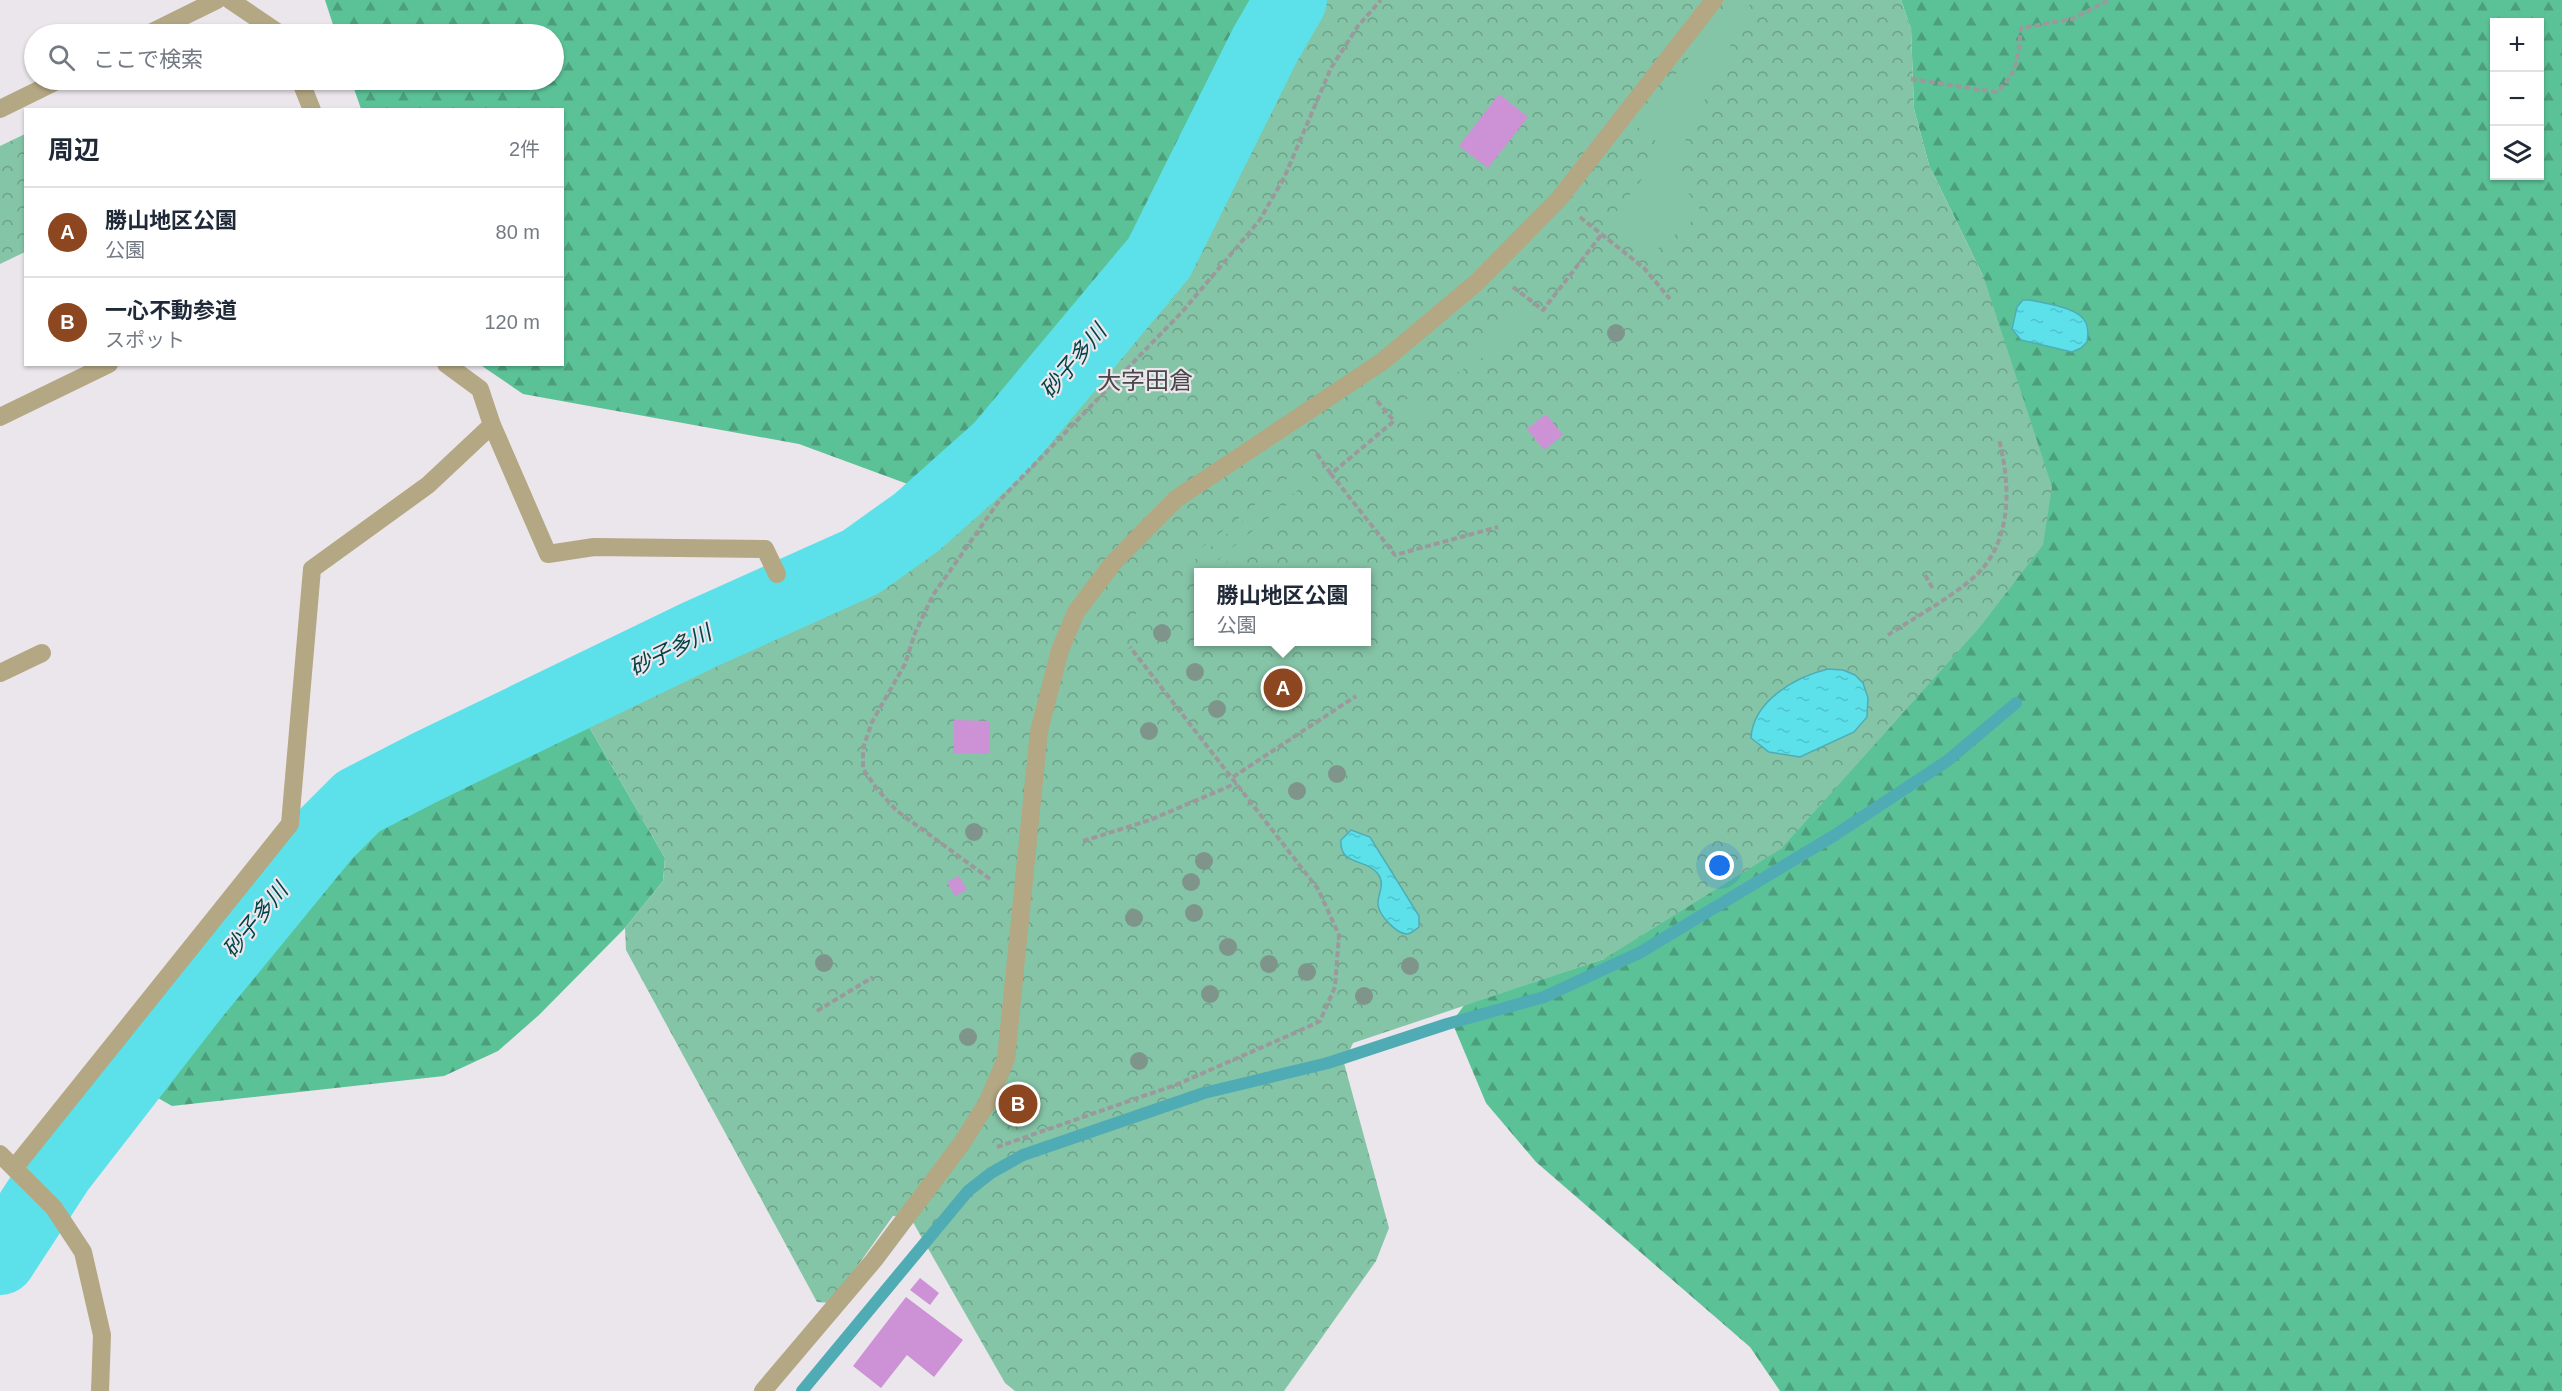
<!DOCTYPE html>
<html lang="ja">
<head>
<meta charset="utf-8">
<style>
	:root { --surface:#fff; --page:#f6f6f7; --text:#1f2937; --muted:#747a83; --line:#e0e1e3; --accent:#8d4720 }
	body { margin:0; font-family:Arial,"Noto Sans JP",sans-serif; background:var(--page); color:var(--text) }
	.controls { position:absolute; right:18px; top:18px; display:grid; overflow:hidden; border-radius:0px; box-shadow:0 2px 4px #0004 }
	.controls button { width:54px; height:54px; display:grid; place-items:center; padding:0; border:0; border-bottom:2px solid var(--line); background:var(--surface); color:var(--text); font:30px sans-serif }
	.you { position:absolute; left:1720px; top:866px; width:21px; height:21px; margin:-15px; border:4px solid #fff; border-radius:50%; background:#1a73e8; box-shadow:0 0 0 9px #1a73e833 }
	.badge { display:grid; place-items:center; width:39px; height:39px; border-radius:50%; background:var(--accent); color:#fff; font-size:20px; font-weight:700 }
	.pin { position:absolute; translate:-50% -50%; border:3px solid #fff; box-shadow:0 2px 6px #0006 }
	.popup { position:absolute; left:1194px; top:568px; width:177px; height:78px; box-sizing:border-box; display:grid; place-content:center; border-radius:0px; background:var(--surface); filter:drop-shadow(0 2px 4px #0005); font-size:20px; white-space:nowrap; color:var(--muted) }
	.popup b { font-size:22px; color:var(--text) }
	.popup::after { content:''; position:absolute; left:50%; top:100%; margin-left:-12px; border:12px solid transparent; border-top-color:var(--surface) }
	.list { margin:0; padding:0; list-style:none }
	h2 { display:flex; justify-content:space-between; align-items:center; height:78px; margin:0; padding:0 24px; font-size:26px }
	h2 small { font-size:20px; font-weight:400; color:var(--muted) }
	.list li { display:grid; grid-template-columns:39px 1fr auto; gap:18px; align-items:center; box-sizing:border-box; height:90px; padding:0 24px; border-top:2px solid var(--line) }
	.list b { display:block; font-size:22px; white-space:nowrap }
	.list p { margin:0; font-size:20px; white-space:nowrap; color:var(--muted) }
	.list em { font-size:20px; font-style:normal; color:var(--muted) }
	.icon { flex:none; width:33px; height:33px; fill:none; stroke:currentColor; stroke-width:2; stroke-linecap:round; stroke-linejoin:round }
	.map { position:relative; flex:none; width:2562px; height:1391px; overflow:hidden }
	.search { position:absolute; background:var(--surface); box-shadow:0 2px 4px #0004; left:24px; top:24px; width:540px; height:66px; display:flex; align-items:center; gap:15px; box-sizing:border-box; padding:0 21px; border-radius:33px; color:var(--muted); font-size:22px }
	.panel { position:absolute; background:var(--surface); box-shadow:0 2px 4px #0004; left:24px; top:108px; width:540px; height:258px; border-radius:0px }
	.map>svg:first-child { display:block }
	.forest { fill:url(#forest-firs); fill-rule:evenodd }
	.park { fill:url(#park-crowns); fill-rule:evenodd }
	.garden { fill:#85c5a7 }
	.water { fill:url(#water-ripples); stroke:#50acb4; stroke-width:1.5 }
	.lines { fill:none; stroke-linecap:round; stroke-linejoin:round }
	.stream { stroke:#50acb4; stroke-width:12 }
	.river { stroke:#5ce1eb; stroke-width:72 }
	.building { fill:#cd91d5 }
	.path { stroke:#9b999c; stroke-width:4; stroke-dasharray:6 3; stroke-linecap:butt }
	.minor { stroke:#b4a783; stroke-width:18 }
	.tree { fill:#7f958c }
	.labels { text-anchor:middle; stroke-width:4.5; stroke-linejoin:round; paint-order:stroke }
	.water-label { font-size:22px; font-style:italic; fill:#024347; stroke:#eae6eb }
	.quarter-label { font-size:24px; fill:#4a474b; stroke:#eae6eb }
</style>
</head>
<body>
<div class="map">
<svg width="2562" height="1391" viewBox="0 0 2562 1391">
	<defs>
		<pattern id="forest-firs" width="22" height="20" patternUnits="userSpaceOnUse" patternTransform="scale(1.5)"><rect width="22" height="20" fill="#5bc297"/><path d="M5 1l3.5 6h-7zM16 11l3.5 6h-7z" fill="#4c9e7c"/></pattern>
		<pattern id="park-crowns" width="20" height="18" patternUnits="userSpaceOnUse" patternTransform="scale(1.5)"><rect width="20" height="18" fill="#85c5a7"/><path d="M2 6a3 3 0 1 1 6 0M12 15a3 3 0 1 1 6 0" fill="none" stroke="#6da189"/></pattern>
		<pattern id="water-ripples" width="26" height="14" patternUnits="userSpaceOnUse" patternTransform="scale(1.5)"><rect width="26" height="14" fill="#5ce1eb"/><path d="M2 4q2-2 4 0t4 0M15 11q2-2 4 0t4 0" fill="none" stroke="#50c2ca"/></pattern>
	</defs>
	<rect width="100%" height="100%" fill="#eae6eb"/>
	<path class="forest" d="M325 0H1325L1266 90 1189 275 1172 300 987 477 951 500 799 444 523 394 482 366 562 364V110L361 109 351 80H554V34H336Z
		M1901 0H2562V1391H1780L1750 1347 1536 1162 1486 1103 1452 1022 1465 1004 1604 959 1984 278 1929 165 1914 109 1911 29ZM2494 22H2540V176H2494Z
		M568 714 588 725 665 858 663 881 625 928 539 1015 498 1051 444 1076 172 1106 158 1098 148 1089V1074L368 812Z"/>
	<path class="park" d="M1325 0H1901L1911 29 1914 109 1929 165 1984 278 2052 487 2043 545 1980 627 1781 849 1604 959 1353 1043 1344 1063 1389 1228 1376 1261 1284 1391H1015L1005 1383 910 1217 893 1216 831 1303 817 1302 626 950 625 928 663 881 665 858 588 725 596 711 871 566 951 500 987 477 1172 300 1189 275 1266 90ZM1199 572H1367V642H1199Z
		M25 134V252L0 264V146Z"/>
	<path class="garden" d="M1735 0H1752L1681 150 1677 170 1683 185 1702 213 1650 255 1608 222 1666 149 1635 125Z
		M1516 304 1540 323 1422 394 1431 408 1414 422 1399 406Z
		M1303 466 1306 470 1182 570 1179 566Z
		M1309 474 1313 478 1137 619 1134 615Z
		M1308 492H1318L1320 494 1213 572 1210 571 1215 563C1245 537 1273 511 1308 492Z"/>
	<path class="water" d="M2023 300H2030C2046 304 2079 307 2086 323 2089 329 2088 336 2087 342L2081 348 2072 352 2021 340 2012 329 2017 307Z
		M1828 669 1843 670 1855 675 1863 683 1868 698 1867 717 1854 732 1800 757 1769 752 1751 738C1753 701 1795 677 1828 669Z
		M1351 830 1370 837 1419 916V927C1415 930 1411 934 1406 934 1396 933 1379 915 1378 905 1377 894 1386 885 1378 874 1366 858 1339 866 1341 840Z"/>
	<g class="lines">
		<path class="stream" d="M802 1391 968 1191 991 1173 1023 1155 1204 1093 1328 1063 1447 1024 1544 997 1641 952 1835 835 1947 761 2016 703"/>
		<path class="river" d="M0 1259 58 1170 193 996 326 834 358 802 426 767 701 634 861 562 917 522 1000 448 1159 258 1265 45 1291 0"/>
	</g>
	<path class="building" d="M1499 94 1528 117 1488 168 1459 146Z
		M1546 414 1563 435 1544 450 1527 429Z
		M954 720 990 721V754L954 753Z
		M959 876 967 890 955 896 947 882Z
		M920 1278 939 1293 930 1305 910 1290Z
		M906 1297 963 1340 934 1377 907 1355 881 1388 853 1366Z"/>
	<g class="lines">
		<path class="path" d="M1911 79 1996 92C2019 73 2018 56 2021 28L2072 19 2109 0
			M1580 217 1644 268 1670 299
			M1513 287 1543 310 1602 234
			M1377 401 1394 421 1331 474 1395 555 1498 527
			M1317 454 1331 474
			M1925 575 1933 589
			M1888 635C1912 619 1965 590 1983 568 2012 533 2010 482 1999 440
			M1233 777 1356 696
			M1083 841 1150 820 1237 783
			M990 879 897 811 877 789 863 769V748L872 722 905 664 915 633 933 595 999 501 1182 312 1259 221 1284 178 1331 68 1358 26 1381 0
			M817 1011 873 977
			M997 1147 1178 1084 1299 1031 1320 1021 1335 987 1339 935 1318 889 1130 647"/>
		<path class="minor" d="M230 0 280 34
			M148 34 217 0
			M300 80 312 110
			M0 109 59 80
			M446 364 480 389 492 425 548 554 594 547 765 549 777 574
			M0 417 109 364
			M0 673 42 653
			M0 1154 54 1208 83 1252 102 1335 100 1391
			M15 1167 290 824 312 569 428 485 492 425
			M763 1391 874 1260 962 1143 987 1103 1006 1059 1039 731 1060 650 1076 612 1113 563 1176 499 1383 361 1476 283 1559 199 1714 0"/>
	</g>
	<g class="tree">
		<circle cx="1616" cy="333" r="9"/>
		<circle cx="1162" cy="633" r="9"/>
		<circle cx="1195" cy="672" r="9"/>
		<circle cx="1217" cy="709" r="9"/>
		<circle cx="1149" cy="731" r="9"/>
		<circle cx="1337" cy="774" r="9"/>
		<circle cx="1297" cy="791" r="9"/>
		<circle cx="974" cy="832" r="9"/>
		<circle cx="1204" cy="861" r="9"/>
		<circle cx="1191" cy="882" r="9"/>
		<circle cx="1194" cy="913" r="9"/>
		<circle cx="1134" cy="918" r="9"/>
		<circle cx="1228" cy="947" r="9"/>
		<circle cx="824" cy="963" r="9"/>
		<circle cx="1269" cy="964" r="9"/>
		<circle cx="1410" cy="966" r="9"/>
		<circle cx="1307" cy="972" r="9"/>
		<circle cx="1210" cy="994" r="9"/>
		<circle cx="1364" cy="996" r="9"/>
		<circle cx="968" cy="1037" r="9"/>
		<circle cx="1139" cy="1061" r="9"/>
	</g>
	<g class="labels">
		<g class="water-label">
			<text transform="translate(1073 361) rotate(-50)" y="8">砂子多川</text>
			<text transform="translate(670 650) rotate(-26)" y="8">砂子多川</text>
			<text transform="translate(255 920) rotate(-51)" y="8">砂子多川</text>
		</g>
		<g class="quarter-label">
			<text x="1145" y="389">大字田倉</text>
		</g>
	</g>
</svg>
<div class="controls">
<button>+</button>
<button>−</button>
<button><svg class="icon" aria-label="layers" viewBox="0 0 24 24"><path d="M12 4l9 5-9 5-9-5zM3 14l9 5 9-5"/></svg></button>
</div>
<div class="you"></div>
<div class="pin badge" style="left:1283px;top:688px">A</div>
<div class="popup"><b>勝山地区公園</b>公園</div>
<div class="pin badge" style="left:1018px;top:1104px">B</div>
<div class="search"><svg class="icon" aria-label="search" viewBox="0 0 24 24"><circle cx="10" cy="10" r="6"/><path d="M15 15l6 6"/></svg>ここで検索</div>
<section class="panel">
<h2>周辺<small>2件</small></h2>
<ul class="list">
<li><span class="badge">A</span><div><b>勝山地区公園</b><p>公園</p></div><em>80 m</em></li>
<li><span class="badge">B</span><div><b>一心不動参道</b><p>スポット</p></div><em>120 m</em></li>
</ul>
</section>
</div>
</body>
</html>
